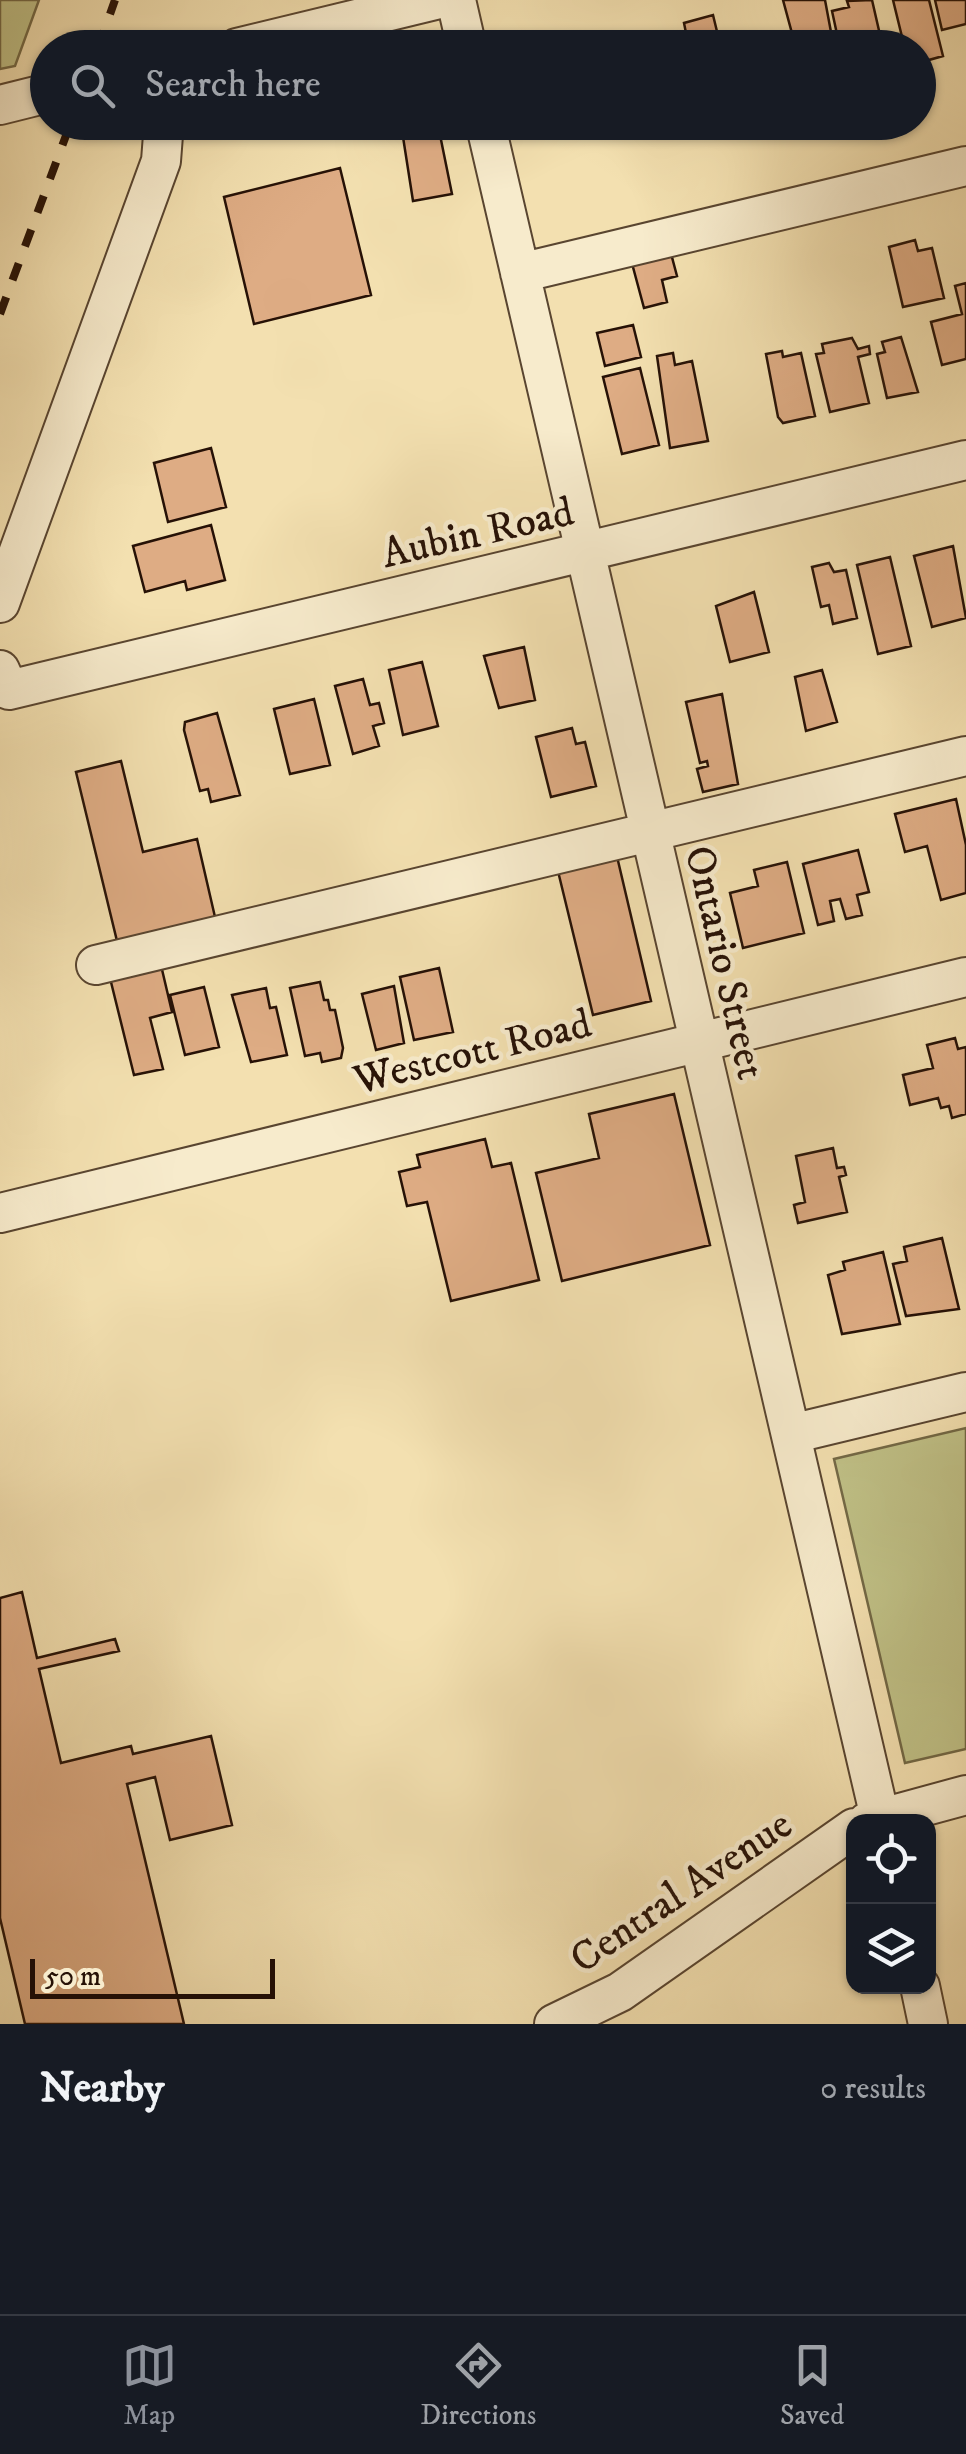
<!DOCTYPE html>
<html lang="en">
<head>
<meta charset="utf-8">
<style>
	:root { --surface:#171b24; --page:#20242c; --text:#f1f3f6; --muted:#9ea1a6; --line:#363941; --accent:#8c9099 }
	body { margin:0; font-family:"IM FELL DW Pica",serif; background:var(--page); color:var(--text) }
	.controls { position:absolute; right:30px; bottom:30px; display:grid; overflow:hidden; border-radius:20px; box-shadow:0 2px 8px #0004 }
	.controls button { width:90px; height:90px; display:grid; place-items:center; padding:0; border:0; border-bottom:2px solid var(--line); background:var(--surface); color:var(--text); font:50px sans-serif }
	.scale { position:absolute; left:30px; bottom:25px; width:245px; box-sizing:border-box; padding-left:10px; border:5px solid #261106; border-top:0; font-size:28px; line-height:35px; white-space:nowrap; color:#261106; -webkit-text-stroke:8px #f7ebcc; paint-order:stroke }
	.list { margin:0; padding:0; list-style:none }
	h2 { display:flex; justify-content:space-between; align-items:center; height:130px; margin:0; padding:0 40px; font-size:42px }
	h2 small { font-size:32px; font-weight:400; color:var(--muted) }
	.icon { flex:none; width:55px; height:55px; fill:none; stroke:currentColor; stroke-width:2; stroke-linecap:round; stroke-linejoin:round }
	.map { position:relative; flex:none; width:966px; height:2024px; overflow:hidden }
	.search { position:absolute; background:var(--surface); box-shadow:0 2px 8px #0004; left:30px; right:30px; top:30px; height:110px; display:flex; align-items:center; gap:25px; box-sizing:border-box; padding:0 35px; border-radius:55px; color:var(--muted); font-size:38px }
	.sheet { height:290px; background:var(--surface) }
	nav { display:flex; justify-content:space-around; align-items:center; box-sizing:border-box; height:140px; border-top:2px solid var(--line); background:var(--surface); font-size:28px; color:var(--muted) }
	nav a { display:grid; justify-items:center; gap:5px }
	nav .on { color:var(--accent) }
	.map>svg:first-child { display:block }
	.park { fill:#c0c187; stroke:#736946; stroke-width:2.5 }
	.building { fill:#deac84; stroke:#261106; stroke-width:2.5 }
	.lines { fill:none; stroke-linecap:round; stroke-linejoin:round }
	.minor-casing { stroke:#594530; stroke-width:42 }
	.minor { stroke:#f7ebcc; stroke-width:38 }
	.rail { stroke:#261106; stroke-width:8; stroke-dasharray:18 18; stroke-linecap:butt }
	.labels { text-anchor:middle; stroke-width:9; stroke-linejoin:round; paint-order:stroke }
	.street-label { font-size:42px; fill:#261106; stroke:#f7ebcc }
</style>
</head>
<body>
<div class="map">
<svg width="966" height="2024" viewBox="0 0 966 2024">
	<rect width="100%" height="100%" fill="#f3e0b0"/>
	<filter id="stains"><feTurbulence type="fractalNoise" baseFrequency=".002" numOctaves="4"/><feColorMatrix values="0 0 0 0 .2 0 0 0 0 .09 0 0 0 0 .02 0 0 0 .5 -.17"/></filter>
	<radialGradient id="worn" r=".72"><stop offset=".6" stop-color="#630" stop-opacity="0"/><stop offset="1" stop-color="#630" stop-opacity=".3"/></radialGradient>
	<path class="park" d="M0 0H39L15 66 0 69Z
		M966 1428V1749L905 1763 834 1459Z"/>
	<path class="building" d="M783 0H825L834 48H796Z
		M872 0 883 48H840L832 11 849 7 847 1Z
		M893 0H929L943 56 918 63V48H895L904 45Z
		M935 0H966V24L942 30Z
		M713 15 721 48H689L684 23Z
		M438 125 452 194 413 201 403 137 406 130Z
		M340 168 371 295 254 324 224 197Z
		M915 240 918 251 932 248 944 298 903 307 889 247Z
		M669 246 677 276 662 280 667 302 644 308 630 256Z
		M966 283V359L942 365 931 322 962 314 955 286Z
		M633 325 641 357 605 366 597 333Z
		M901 337 918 392 887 398 877 354 885 352 882 342Z
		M852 338 858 349 869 346 870 354 858 357 869 403 830 412 816 354 824 353 822 344Z
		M782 351 783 357 801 353 815 416 783 423 778 417 766 354Z
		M673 353 675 365 692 361 708 441 670 448 657 356Z
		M640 368 659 445 622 454 603 377Z
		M211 448 226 507 168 522 154 463Z
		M211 525 225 580 187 590 185 581 145 592 133 546Z
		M953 546 966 618 932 627 914 556Z
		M890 557 911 646 878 654 857 565Z
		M829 563 834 572 846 570 857 618 833 624 829 605 821 607 812 567Z
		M754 592 769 652 730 662 716 606Z
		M524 647 535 700 499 708 484 656Z
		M422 662 438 726 403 735 389 670Z
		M822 670 837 722 806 731 795 677Z
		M363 679 370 705 379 703 384 723 373 726 379 746 353 754 335 686Z
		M722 694 738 784 703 792 697 769 708 766 707 761 700 763 686 702Z
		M314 699 330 765 290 774 274 709Z
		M217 713 240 795 211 802 208 789 200 791 184 730 185 722Z
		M572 728 576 744 585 742 596 786 551 797 536 737Z
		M121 761 143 852 197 839 215 917 117 941 76 772Z
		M956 799 966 845V893L941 900 927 846 905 852 895 814Z
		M615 848 651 1001 593 1015 556 863Z
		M858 850 869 892 857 895 862 915 846 919 840 899 830 901 834 921 818 925 803 864Z
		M787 862 804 933 743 948 730 893 758 886 754 870Z
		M160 961 172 1012 150 1018 163 1069 134 1075 109 974Z
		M439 968 453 1032 414 1040 400 977Z
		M320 982 324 1000H328L330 1010H335L343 1048 341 1058 322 1062 320 1053 305 1056 290 988Z
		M394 986 404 1043 376 1050 362 994Z
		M204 987 219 1047 185 1055 170 995Z
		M266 988 270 1008 276 1007 287 1055 251 1062 232 995Z
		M955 1038 958 1049 966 1047V1114L952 1118 949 1106 941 1108 938 1098 910 1105 903 1075 933 1068 927 1045Z
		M674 1094 710 1245 562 1281 536 1173 599 1158 589 1114Z
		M485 1139 492 1167 511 1163 539 1280 451 1301 427 1202 407 1206 399 1172 420 1167 417 1155Z
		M833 1148 837 1168 844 1167 846 1175 839 1177 847 1212 798 1223 794 1205 805 1202 796 1156Z
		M942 1238 959 1309 906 1316 893 1264 907 1261 904 1247Z
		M883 1252 900 1324 842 1334 828 1275 845 1270 843 1262Z
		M22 1592 37 1658 115 1639 119 1651 39 1669 61 1763 131 1746 133 1754 211 1736 232 1825 170 1840 155 1777 127 1784 184 2024H25L0 1918V1598Z"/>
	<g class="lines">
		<defs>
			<path id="minor" d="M456 0 467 48
				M237 48 435 0
				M0 105 48 93
				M485 122 881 1822
				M520 273 966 166
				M0 603 161 161 164 122
				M0 670 9 690 966 460
				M96 965 966 756
				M0 1213 966 977
				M791 1434 966 1392
				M867 1822 966 1795
				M920 1986 928 2024
				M554 2024 620 1992 854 1828"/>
		</defs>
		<use href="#minor" class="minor-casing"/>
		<use href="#minor" class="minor"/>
		<path class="rail" d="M98 48 115 0
			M0 314 71 122"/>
	</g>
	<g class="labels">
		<g class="street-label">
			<text transform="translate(477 531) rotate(-13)" y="15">Aubin Road</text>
			<text transform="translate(727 962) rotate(77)" y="15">Ontario Street</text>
			<text transform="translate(472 1050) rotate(-14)" y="15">Westcott Road</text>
			<text transform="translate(680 1890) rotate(-34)" y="15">Central Avenue</text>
		</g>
	</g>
	<rect width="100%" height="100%" filter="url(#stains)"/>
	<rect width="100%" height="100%" fill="url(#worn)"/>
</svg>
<div class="controls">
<button><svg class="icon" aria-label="locate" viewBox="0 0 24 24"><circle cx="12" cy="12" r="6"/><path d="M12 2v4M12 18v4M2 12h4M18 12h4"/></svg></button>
<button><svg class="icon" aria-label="layers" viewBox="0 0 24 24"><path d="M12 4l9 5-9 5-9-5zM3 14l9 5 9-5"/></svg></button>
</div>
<div class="scale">50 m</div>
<div class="search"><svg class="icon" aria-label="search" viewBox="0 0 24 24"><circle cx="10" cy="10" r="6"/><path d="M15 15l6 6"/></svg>Search here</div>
</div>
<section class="sheet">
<h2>Nearby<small>0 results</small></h2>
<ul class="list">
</ul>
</section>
<nav>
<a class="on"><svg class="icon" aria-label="map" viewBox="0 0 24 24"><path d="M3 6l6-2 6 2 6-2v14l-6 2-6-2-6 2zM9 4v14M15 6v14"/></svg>Map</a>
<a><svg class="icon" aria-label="directions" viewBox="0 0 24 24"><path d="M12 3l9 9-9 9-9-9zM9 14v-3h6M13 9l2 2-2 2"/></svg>Directions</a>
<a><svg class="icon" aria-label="saved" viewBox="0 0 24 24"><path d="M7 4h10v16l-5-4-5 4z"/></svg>Saved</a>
</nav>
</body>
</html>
